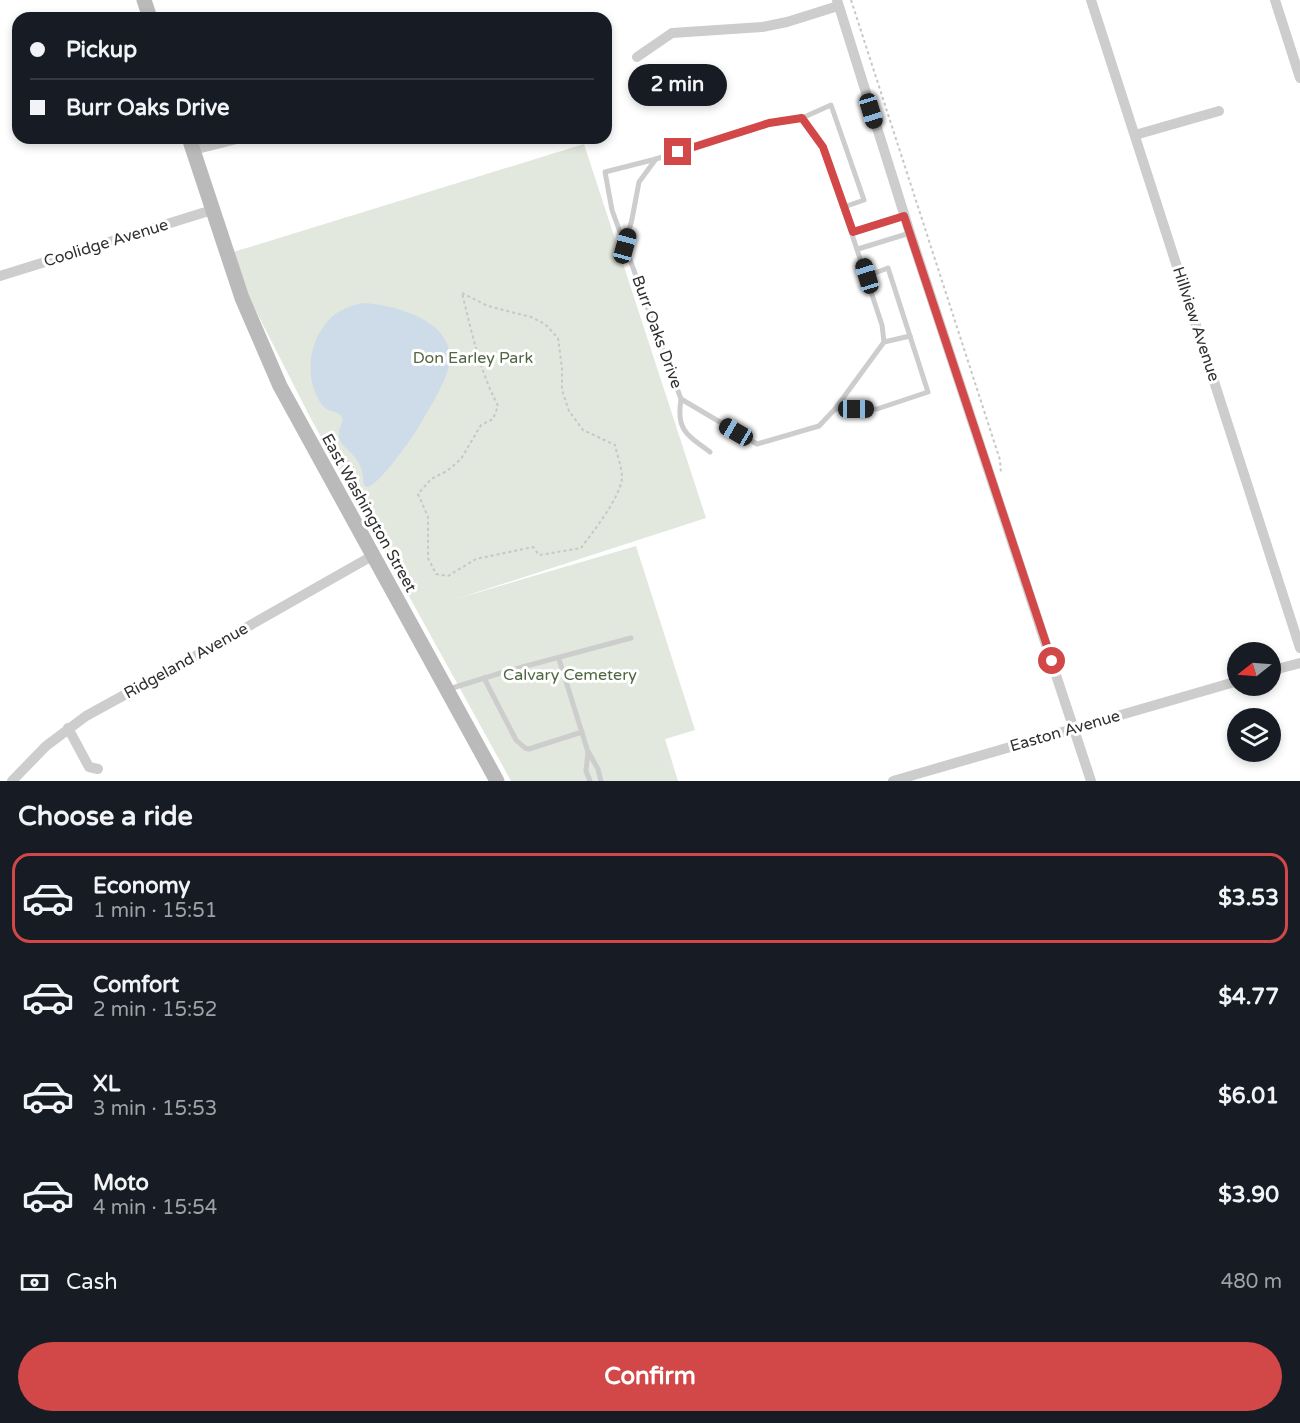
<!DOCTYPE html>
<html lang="en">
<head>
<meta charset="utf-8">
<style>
	body { margin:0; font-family:"Varela Round",sans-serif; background:#242831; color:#f1f3f6; height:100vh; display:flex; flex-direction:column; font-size:22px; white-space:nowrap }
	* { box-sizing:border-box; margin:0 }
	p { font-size:20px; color:#9ea1a6 }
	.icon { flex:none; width:33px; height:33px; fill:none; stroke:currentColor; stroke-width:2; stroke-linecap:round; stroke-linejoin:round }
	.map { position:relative; height:781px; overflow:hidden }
	.details { display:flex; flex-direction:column; background:#171b24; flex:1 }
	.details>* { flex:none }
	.banner { position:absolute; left:12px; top:12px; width:600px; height:132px; border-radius:18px; box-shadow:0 3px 9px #0003; display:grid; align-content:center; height:132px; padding:0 18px; background:#171b24 }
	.needle { width:39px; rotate:253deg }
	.fabs { position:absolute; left:1227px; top:642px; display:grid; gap:12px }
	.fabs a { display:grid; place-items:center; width:54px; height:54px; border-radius:50%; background:#171b24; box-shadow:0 3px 9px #0003; font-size:30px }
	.end { position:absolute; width:27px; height:27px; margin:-14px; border:8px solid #d24747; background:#fff; box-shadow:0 0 0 3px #fff }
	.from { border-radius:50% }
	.bubble { position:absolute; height:42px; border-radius:21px; background:#171b24; box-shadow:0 3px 9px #0003; font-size:20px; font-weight:700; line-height:42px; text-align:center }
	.car { position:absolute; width:18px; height:36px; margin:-18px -9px; border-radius:8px; box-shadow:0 0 4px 2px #0007; background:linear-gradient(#222 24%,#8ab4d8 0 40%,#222 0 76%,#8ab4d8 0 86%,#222 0) }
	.banner b { display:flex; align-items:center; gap:21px; height:57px; font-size:22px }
	.banner b+b { border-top:2px solid #363941 }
	.banner i { width:15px; height:15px; background:#f1f3f6 }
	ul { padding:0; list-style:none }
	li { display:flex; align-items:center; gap:18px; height:90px; margin:0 12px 9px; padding:0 6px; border:3px solid transparent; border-radius:18px }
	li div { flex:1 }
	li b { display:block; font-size:22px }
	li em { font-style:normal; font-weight:700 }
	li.selected { border-color:#d24747 }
	li>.icon { width:54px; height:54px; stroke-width:1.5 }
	h2 { padding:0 18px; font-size:27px; line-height:72px }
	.pay { display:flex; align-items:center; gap:15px; height:66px; padding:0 18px; font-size:22px }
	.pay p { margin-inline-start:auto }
	.primary-button { display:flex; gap:12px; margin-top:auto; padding:12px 18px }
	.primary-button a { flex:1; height:69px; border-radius:36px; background:#d24747; color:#fff; font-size:24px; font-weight:700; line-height:69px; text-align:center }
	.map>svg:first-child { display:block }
</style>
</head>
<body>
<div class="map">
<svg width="1300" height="781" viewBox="0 0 1300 781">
	<rect width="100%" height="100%" fill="#fff"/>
	<polygon fill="#e2e8dd" points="584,144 706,518 459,598 636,546 695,730 665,739 678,781 511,781 310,417 227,254"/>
	<path fill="#cedce9" d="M364 303C394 305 449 319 450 357 450 378 428 410 418 428 409 442 382 481 368 487L364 485C363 479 363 471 360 466 351 445 330 447 343 420 340 409 329 414 322 405 303 378 308 337 334 315 343 308 353 305 364 303Z"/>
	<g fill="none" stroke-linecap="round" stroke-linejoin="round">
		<g stroke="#c7c7c7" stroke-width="2" stroke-dasharray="3 3" stroke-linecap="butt">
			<polyline points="851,0 1000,460 1001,474"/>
			<path d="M462 293 488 306 531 317 545 324 558 338 562 368V390L569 411 583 430 615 445C617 455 622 468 622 478 620 498 593 532 581 548L539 555 533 547 476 559 448 576 436 574 428 558V517L418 494 431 479 447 471 461 459 481 425 493 419 498 406C479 369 472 333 462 293Z"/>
		</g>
		<g stroke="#cdcdcd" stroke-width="5">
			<polygon points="802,118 823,147 882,325 884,342 835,409 819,426 757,444 681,399 625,246 632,219 639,182 656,159 769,123"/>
			<polyline points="802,118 831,105 864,200 844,207"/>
			<polyline points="853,232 904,216"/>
			<polyline points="625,246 612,210 605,172 656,159"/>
			<polyline points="858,249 910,233"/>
			<polyline points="884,342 910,336"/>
			<path d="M681 399C676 430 686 434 710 452"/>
			<polyline points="835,409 877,409 928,392 888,268 867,276"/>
			<polyline points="559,659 588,752 586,771 590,781"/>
			<polyline points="484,678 516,740 525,748 529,749 582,732"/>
			<polyline points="449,689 504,672 631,638"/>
			<polyline points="589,753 598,769 601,781"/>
		</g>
		<g stroke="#cdcdcd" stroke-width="10">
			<polyline points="837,0 910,233 1091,781"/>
			<polyline points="1091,0 1300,648"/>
			<polyline points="1275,0 1300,78"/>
			<polyline points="637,57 672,33 762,27 787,22 838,6"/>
			<polyline points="1135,135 1219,111"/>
			<polyline points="193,150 241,138"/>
			<polyline points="0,276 212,210"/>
			<polyline points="1270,671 1300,663"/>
			<polyline points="68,728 89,767 98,769"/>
			<polyline points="12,781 46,746 86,716 212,647 372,556"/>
			<polyline points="893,781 1238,681"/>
		</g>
		<g stroke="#bababa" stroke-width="15">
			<polyline points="144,0 150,18"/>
			<polyline points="189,138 242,298 280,386 497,781"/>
		</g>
	</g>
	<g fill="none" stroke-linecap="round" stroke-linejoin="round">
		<polyline stroke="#d24747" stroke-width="8" points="678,152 769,123 802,118 823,147 853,232 904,216 1052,661"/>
	</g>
	<g text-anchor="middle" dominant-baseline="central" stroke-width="6" stroke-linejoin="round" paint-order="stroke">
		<g font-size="16" fill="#303030" stroke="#fff">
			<text transform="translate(106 243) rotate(-17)">Coolidge Avenue</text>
			<text transform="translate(1196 324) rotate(72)">Hillview Avenue</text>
			<text transform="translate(657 332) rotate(70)">Burr Oaks Drive</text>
			<text transform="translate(369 513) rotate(61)">East Washington Street</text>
			<text transform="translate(186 661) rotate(-29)">Ridgeland Avenue</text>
			<text transform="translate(1065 731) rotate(-16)">Easton Avenue</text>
		</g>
		<g font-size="16" fill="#506742" stroke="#fff">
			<text x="473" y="358">Don Earley Park</text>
			<text x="570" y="675">Calvary Cemetery</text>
		</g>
	</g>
</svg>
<div class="fabs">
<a><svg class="needle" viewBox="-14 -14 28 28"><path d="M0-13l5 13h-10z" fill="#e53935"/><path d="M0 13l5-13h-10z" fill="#9ea1a6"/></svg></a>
<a><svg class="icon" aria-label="layers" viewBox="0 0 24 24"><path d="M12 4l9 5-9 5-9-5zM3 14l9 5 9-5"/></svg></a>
</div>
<i class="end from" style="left:1052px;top:661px"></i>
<i class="end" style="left:678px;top:152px"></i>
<div class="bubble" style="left:628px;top:64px;width:99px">2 min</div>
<i class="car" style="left:871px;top:111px;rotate:163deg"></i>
<i class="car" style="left:625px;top:246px;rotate:15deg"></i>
<i class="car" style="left:867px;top:276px;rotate:343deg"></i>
<i class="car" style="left:856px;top:409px;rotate:90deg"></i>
<i class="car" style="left:736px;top:432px;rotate:300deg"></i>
<div class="banner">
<b><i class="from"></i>Pickup</b>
<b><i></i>Burr Oaks Drive</b>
</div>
</div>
<section class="details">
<h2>Choose a ride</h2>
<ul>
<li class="selected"><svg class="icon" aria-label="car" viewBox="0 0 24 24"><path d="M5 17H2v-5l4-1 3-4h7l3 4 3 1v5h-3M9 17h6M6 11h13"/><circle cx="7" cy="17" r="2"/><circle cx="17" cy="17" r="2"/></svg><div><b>Economy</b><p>1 min · 15:51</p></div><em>$3.53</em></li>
<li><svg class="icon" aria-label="car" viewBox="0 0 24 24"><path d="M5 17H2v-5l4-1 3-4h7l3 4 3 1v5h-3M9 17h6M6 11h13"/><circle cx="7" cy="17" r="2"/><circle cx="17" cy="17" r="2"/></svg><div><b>Comfort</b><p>2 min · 15:52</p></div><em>$4.77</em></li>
<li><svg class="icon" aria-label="car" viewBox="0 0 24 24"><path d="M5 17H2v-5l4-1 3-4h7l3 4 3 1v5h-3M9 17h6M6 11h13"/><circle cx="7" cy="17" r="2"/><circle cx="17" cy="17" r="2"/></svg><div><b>XL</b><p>3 min · 15:53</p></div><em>$6.01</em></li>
<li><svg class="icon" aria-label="car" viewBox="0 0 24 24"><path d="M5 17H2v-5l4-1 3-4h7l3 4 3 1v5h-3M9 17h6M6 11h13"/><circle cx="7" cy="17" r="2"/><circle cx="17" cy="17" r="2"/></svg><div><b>Moto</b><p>4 min · 15:54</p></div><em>$3.90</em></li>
</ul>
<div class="pay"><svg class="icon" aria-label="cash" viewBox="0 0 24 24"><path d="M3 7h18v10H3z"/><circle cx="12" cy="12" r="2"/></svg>Cash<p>480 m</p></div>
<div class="primary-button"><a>Confirm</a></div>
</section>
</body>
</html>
